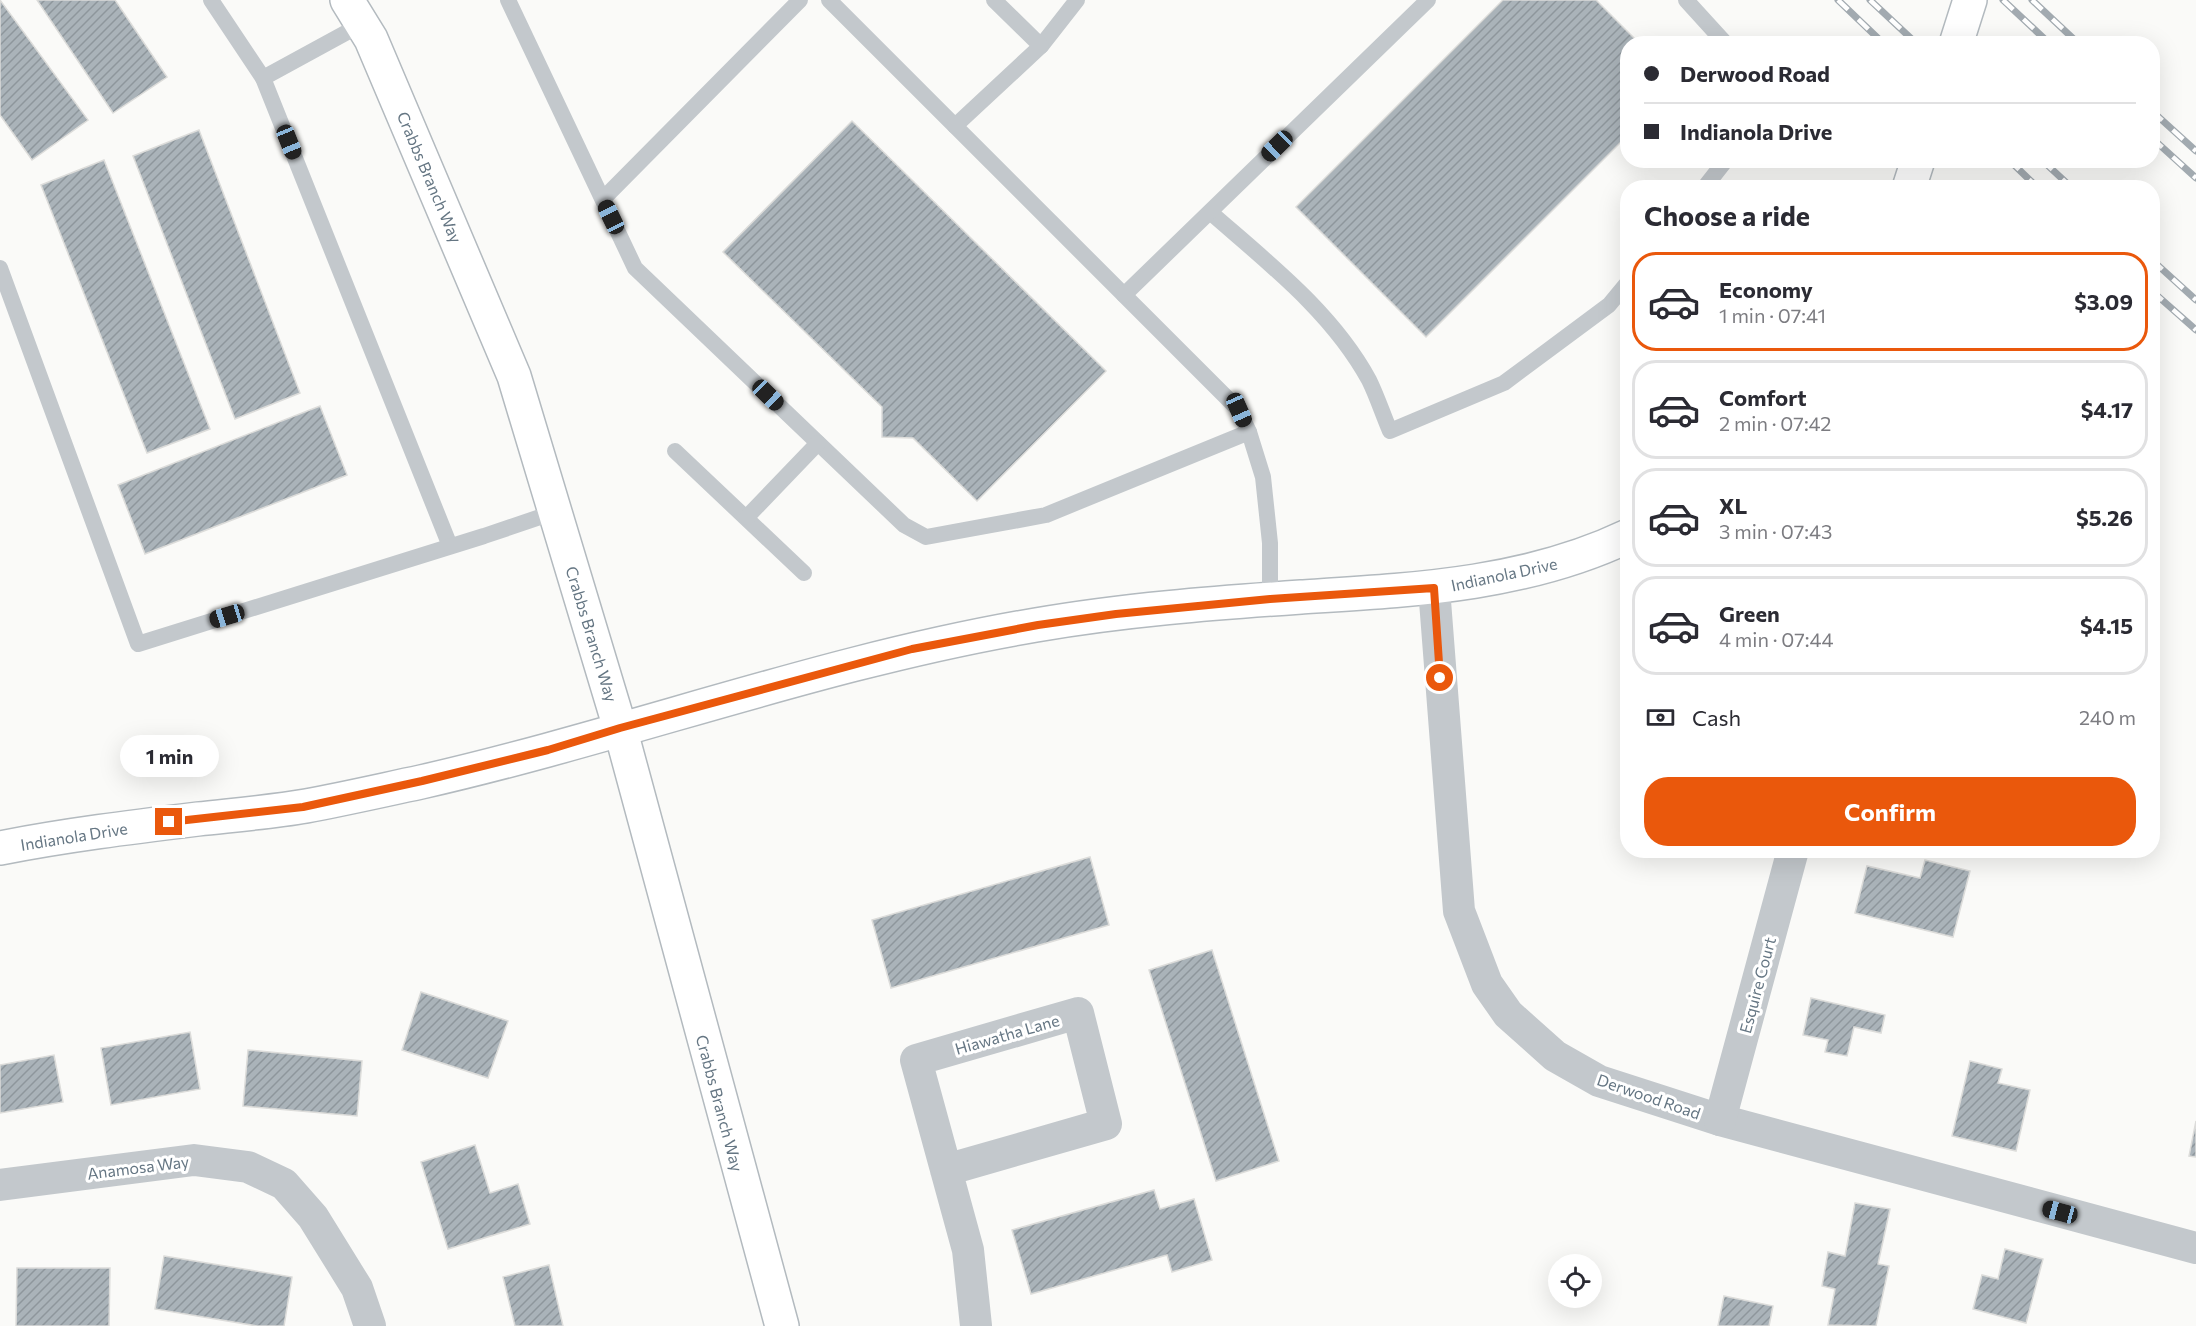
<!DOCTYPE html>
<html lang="en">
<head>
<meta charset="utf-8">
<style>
	body { margin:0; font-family:Commissioner,sans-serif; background:#f7f7f7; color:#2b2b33; height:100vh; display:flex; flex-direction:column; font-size:22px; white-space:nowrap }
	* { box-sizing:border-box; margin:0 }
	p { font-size:20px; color:#7c7c81 }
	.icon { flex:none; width:33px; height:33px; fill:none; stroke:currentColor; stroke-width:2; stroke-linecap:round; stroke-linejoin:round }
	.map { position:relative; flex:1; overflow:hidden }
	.side { position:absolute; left:1620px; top:180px; width:540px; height:678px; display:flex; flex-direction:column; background:#fff; border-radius:24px; box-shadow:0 6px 24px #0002 }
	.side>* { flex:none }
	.guide { position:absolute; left:1620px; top:36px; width:540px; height:132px; border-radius:24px; box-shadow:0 6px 24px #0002; display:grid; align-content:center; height:132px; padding:0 24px; background:#fff }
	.tools { position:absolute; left:1548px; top:1254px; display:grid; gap:12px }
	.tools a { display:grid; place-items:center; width:54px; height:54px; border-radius:50%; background:#fff; box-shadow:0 6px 24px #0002; font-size:30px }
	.end { position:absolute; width:27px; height:27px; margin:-14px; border:8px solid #ea580c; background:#fff; box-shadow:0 0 0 3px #fff }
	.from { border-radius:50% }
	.bubble { position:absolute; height:42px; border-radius:21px; background:#fff; box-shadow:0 6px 24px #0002; font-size:20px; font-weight:700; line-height:42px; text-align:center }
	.car { position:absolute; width:18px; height:36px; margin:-18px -9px; border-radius:8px; box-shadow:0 0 4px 2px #0007; background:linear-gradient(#222 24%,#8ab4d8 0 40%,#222 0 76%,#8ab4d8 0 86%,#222 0) }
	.guide b { display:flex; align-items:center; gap:21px; height:57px; font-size:22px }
	.guide b+b { border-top:2px solid #e1e1e2 }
	.guide i { width:15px; height:15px; background:#2b2b33 }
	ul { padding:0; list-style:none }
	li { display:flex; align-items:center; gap:18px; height:99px; margin:0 12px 9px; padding:0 12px; border:3px solid #e1e1e2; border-radius:24px }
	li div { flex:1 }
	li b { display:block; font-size:22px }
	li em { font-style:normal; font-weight:700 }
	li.current { border-color:#ea580c }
	li>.icon { width:54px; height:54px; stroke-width:1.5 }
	h2 { padding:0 24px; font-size:27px; line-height:72px }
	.pay { display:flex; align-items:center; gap:15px; height:66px; padding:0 24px; font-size:22px }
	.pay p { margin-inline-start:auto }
	.primary-button { display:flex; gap:12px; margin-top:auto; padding:12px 24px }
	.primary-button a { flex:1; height:69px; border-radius:24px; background:#ea580c; color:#fff; font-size:24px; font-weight:700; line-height:69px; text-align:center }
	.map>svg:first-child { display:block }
</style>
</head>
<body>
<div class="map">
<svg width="2196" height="1326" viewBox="0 0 2196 1326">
	<defs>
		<pattern id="building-hatch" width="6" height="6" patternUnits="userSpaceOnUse" patternTransform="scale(1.5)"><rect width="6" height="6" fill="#aab3b9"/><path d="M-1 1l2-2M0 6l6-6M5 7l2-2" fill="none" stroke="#8e969c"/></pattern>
	</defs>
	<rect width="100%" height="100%" fill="#fafaf8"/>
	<g fill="url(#building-hatch)" stroke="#dcdcda" stroke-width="1.5">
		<polygon points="0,0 88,120 32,160 0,115"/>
		<polygon points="37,0 115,0 167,77 113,113"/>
		<polygon points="1503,0 1596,0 1640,44 1628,44 1628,135 1426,337 1296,207"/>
		<polygon points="852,121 1106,371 977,501 913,438 882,437 882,407 723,252"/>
		<polygon points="199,130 300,393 235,419 133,156"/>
		<polygon points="104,160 210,429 147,453 41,185"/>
		<polygon points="320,406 347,475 145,554 118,485"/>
		<polygon points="1090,857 1109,925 891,988 872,920"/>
		<polygon points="1925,860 1970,871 1953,937 1855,913 1867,866 1920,878"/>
		<polygon points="1212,950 1279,1161 1216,1181 1149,970"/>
		<polygon points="421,992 508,1021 488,1078 402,1050"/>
		<polygon points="1811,998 1885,1015 1881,1033 1854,1027 1847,1056 1825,1052 1828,1040 1803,1035"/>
		<polygon points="190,1032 200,1089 111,1105 101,1048"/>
		<polygon points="248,1050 362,1061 357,1116 243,1106"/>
		<polygon points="54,1055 63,1102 0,1113 0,1065"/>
		<polygon points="1970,1061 2002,1069 1998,1083 2030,1090 2016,1151 1952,1136"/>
		<polygon points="2196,1121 2196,1157 2189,1156"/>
		<polygon points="475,1145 490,1193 518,1184 530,1224 448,1249 421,1162"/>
		<polygon points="1154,1190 1160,1209 1194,1199 1212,1260 1172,1272 1167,1255 1031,1294 1012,1230"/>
		<polygon points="1855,1203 1890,1209 1878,1264 1889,1266 1876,1326 1828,1325 1835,1289 1822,1286 1828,1252 1845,1256"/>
		<polygon points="2005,1249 2043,1259 2026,1323 1973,1309 1982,1275 1998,1279"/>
		<polygon points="164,1256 292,1277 284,1326 257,1326 155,1309"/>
		<polygon points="549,1265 563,1326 515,1326 503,1277"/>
		<polygon points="17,1268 110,1268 109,1326 16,1326"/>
		<polygon points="1724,1296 1773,1306 1769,1326 1718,1326"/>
	</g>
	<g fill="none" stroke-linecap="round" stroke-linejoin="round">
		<g stroke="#b3babf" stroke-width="36">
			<g id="secondary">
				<polyline points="347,0 371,39 514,376 620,728 782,1326"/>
				<polyline points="1956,44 1970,0"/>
				<polyline points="1909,188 1918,160"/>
				<path d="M0 848C66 835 132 827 198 819 234 815 271 812 306 806 344 799 383 790 421 782 627 735 827 660 1036 625 1123 610 1213 603 1301 597 1413 590 1525 585 1628 536"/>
			</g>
		</g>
		<g stroke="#c3c8cc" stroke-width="16">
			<polyline points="211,0 263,78"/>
			<polyline points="508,0 635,268 904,525 926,537 1046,515 1249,432"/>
			<polyline points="829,0 1238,409 1249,432 1263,477 1270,543 1270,599"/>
			<polyline points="1686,0 1726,44"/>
			<polyline points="362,24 263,78 450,546"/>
			<polyline points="1041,46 1077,0"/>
			<polyline points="955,126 1041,46 994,0"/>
			<polyline points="1704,188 1726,160"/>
			<polyline points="603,199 800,0"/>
			<path d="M1210 212C1267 262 1332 312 1369 380 1377 396 1383 415 1390 431L1504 383 1609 305 1628 282"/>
			<polyline points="0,268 138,644 484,536 555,512"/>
			<polyline points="1124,295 1428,0"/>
			<polyline points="675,451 804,573"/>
			<polyline points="747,517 818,443"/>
		</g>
		<g stroke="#c3c8cc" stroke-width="32">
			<polyline points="1434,588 1459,911 1487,984 1508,1014 1555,1056 1599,1081 1720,1120 2196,1248"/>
			<polyline points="1720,1120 1793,850"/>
			<polyline points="946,1170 1106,1124 1078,1013 916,1060 968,1250 976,1326"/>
			<polyline points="0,1185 194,1160 248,1167 284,1184 313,1217 357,1288 370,1326"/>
		</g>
		<use href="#secondary" stroke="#fff" stroke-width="33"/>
		<g stroke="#a2aab0" stroke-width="7">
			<g id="rail">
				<polyline points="1838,0 1884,44"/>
				<polyline points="1870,0 1917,44"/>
				<polyline points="2003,0 2050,44"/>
				<polyline points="2032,0 2079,44"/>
				<polyline points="2152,111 2196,151"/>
				<polyline points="2152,138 2196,178"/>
				<polyline points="2009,160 2038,188"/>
				<polyline points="2042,160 2072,188"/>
				<polyline points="2152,260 2196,300"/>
				<polyline points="2152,291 2196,330"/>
			</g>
		</g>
		<use href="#rail" stroke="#fff" stroke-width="4.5" stroke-dasharray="14" stroke-linecap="butt"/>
	</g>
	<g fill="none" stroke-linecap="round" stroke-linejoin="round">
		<polyline stroke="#ea580c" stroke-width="8" points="169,822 303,807 422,781 548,750 620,728 912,649 1038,625 1116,614 1270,599 1434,588 1440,678"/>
	</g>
	<g text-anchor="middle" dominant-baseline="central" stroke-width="6" stroke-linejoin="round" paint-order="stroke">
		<g font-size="16" fill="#657683" stroke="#fff">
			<text transform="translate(430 177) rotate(67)">Crabbs Branch Way</text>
			<text transform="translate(1504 574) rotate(-12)">Indianola Drive</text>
			<text transform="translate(592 634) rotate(73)">Crabbs Branch Way</text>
			<text transform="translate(74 836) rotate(-9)">Indianola Drive</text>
			<text transform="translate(1757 985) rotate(-75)">Esquire Court</text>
			<text transform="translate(1007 1034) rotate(-16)">Hiawatha Lane</text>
			<text transform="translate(1649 1096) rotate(19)">Derwood Road</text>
			<text transform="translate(720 1103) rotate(75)">Crabbs Branch Way</text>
			<text transform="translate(138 1167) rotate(-7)">Anamosa Way</text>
		</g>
	</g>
</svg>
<div class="tools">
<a><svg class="icon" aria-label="locate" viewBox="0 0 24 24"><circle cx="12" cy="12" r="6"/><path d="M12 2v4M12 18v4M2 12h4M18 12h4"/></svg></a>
</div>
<i class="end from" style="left:1440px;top:678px"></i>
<i class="end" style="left:169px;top:822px"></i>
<div class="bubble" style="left:120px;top:735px;width:99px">1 min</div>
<i class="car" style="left:289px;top:142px;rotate:158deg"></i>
<i class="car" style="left:1277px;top:146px;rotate:226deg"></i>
<i class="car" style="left:611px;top:217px;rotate:334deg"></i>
<i class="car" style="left:768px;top:395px;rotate:134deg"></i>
<i class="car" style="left:1239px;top:410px;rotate:156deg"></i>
<i class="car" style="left:227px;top:616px;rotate:253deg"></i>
<i class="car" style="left:2060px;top:1212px;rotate:285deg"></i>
<div class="guide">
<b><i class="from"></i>Derwood Road</b>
<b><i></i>Indianola Drive</b>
</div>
<section class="side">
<h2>Choose a ride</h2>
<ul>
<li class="current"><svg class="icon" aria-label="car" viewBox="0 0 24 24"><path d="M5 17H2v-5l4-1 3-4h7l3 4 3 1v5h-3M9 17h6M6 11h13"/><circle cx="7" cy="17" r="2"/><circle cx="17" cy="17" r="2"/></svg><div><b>Economy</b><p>1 min · 07:41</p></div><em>$3.09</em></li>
<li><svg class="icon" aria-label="car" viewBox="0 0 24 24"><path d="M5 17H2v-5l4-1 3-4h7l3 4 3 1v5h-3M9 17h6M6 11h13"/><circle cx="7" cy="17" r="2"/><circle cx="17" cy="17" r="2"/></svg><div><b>Comfort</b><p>2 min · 07:42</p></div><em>$4.17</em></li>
<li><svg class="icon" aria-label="car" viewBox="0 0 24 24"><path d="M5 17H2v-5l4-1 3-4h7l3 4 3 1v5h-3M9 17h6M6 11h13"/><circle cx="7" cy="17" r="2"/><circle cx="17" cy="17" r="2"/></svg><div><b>XL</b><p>3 min · 07:43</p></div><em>$5.26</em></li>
<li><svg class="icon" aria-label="car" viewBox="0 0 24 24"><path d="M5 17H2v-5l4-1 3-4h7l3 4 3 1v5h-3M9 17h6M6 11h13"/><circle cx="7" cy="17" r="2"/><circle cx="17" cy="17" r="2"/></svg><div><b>Green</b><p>4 min · 07:44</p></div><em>$4.15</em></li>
</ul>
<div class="pay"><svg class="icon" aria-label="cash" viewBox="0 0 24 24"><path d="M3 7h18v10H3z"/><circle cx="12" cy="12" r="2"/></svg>Cash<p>240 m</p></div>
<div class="primary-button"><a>Confirm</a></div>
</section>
</div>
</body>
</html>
